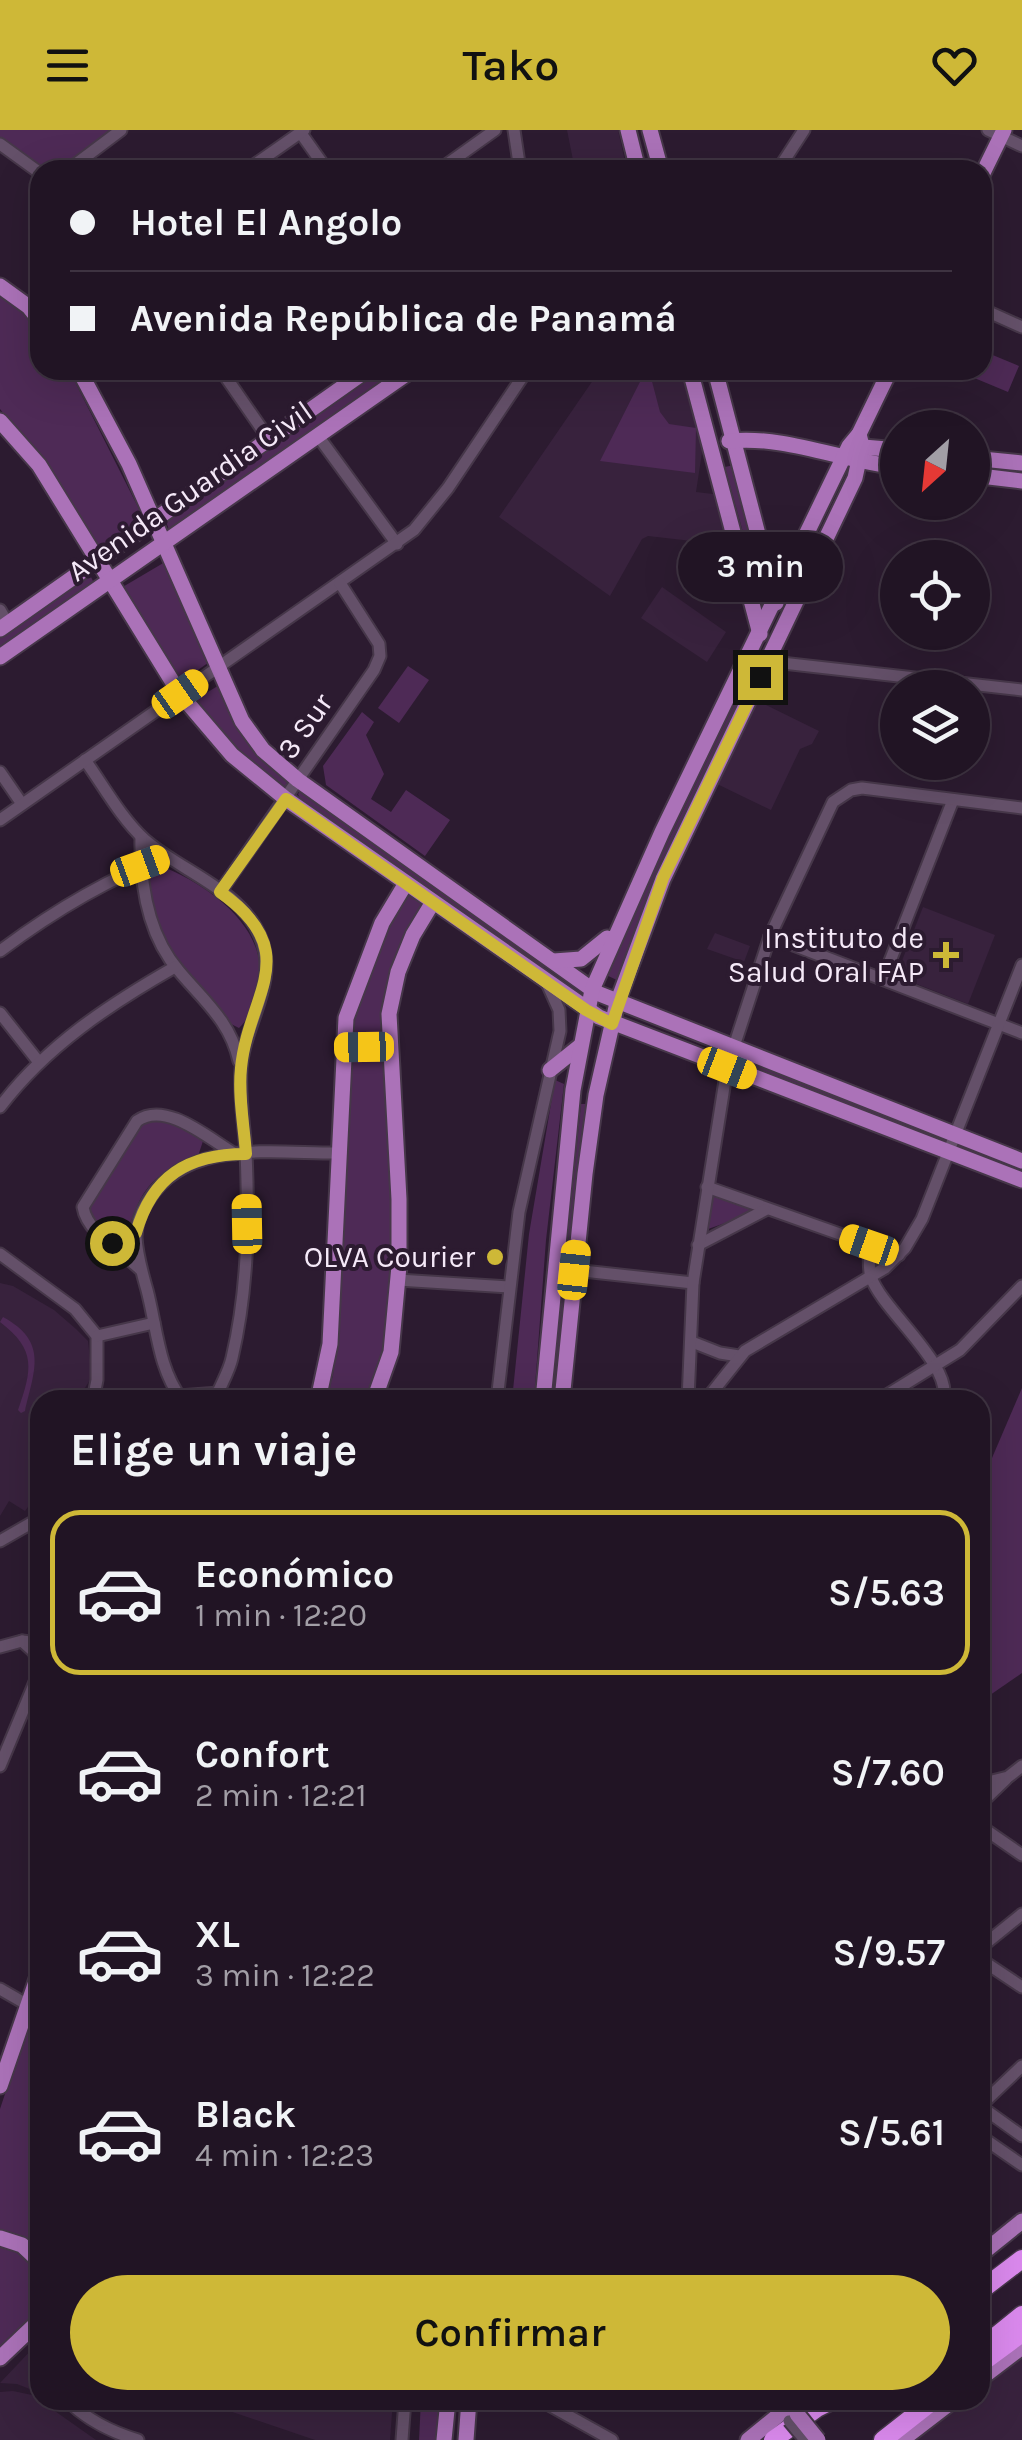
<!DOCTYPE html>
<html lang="es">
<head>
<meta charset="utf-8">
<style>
	body { margin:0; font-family:Karla,sans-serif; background:#291d2c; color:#f1f3f6; height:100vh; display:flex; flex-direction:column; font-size:38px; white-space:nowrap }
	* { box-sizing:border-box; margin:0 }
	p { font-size:32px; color:#a29ea6 }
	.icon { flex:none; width:55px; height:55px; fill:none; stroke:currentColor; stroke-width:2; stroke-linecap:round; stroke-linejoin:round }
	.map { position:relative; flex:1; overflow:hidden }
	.details { position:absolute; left:30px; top:1260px; width:960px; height:1020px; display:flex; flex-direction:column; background:#211424; border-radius:30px; box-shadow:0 10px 40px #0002,0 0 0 2px #3e3341 }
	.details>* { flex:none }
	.guide { position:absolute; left:30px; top:30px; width:962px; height:220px; border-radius:30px; box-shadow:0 10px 40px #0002,0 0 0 2px #3e3341; display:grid; align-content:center; height:220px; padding:0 40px; background:#211424 }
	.needle { width:65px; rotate:207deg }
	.fabs { position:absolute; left:880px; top:280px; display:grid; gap:20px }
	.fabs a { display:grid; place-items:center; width:110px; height:110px; border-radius:50%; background:#211424; box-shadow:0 10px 40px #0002,0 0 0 2px #3e3341; font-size:50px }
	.end { position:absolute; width:45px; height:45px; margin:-22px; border:12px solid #ceb837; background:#111; box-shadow:0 0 0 5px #111 }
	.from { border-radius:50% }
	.bubble { position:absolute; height:70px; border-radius:35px; background:#211424; box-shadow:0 10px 40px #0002,0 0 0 2px #3e3341; font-size:32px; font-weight:600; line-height:70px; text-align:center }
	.car { position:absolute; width:30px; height:60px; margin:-30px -15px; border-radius:12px; box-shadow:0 0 8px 2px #0007; background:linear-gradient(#f5c518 24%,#345 0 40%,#f5c518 0 76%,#345 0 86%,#f5c518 0) }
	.guide b { display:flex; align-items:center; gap:35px; height:95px; font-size:38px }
	.guide b+b { border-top:2px solid #3e3341 }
	.guide i { width:25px; height:25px; background:#f1f3f6 }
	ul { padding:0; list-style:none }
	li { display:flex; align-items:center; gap:30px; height:165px; margin:0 20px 15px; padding:0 20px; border:5px solid transparent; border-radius:30px }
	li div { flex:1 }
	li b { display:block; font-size:38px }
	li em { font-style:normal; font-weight:600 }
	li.selected { border-color:#ceb837 }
	li>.icon { width:90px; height:90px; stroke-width:1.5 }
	h2 { padding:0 40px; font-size:45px; line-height:120px }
	.cta { display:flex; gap:20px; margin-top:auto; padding:20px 40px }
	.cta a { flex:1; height:115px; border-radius:60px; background:#ceb837; color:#111; font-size:40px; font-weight:600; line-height:115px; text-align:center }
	header { display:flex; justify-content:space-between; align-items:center; height:130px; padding:0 40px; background:#ceb837; color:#111; font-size:45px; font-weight:600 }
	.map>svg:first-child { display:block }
</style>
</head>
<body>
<header><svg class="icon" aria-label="menu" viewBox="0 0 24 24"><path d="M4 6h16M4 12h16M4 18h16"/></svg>Tako<svg class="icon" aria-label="heart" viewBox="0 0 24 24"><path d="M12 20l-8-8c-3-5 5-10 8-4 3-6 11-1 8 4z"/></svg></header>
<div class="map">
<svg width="1022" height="2310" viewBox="0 0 1022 2310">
	<rect width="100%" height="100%" fill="#2c1b30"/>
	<g fill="#38223d">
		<polygon points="567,0 618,0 627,40 575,40"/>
		<polygon points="600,240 681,240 703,316 696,362 713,364 727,415 648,406 642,409 610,466 499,387"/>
		<polygon points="662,457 726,502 707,532 641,488"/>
		<polygon points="756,570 819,601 812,614 800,619 771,680 715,653"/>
		<polygon points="923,777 995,805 968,874 896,846"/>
		<polygon points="715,803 750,816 744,832 707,819"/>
		<polygon points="0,1153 13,1156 54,1180 76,1199 88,1211 92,1247 77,1270 40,1270 40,1360 25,1381 9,1371 0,1386"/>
		<polygon points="36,2215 40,2233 40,2263 17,2254 0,2253"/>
		<polygon points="1022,2217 1022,2310 906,2310 955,2270 980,2270 980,2250"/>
		<polygon points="13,2261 32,2265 96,2310 0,2310 0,2262"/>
		<polygon points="197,2270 393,2270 390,2310 315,2310"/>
	</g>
	<g fill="#4e2a56">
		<polygon points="0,0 116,0 64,40 41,40 0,10"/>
		<path d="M0 165C37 192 40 195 40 240H69L143 387 97 419 38 326 0 279Z"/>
		<polygon points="983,221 1019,236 1008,262 972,247 975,240 982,240"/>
		<polygon points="382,240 404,240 170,403 166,391"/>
		<polygon points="646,240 649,240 660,282 669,294 696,298 695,343 600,331"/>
		<polygon points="734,335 765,448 756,450 725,337"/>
		<polygon points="165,432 209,532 179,554 121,458"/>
		<polygon points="90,445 94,453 0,521 0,504"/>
		<polygon points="754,533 759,536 619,851 604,844"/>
		<polygon points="408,536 429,550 399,593 378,578"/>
		<polygon points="221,554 292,651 286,661 249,635 193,571"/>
		<polygon points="362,582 374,592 366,605 384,644 371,669 391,682 406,660 450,690 425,726 326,655 323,636"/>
		<polygon points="301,661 546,835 544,838 536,840 301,670 298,664"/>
		<path d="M161 736C210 755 277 803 256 864 252 877 249 889 239 898L229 893C180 838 159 820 147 744Z"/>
		<path d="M407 763 423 774 384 911 355 910 351 906C360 851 379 811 407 763Z"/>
		<polygon points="380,920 385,924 393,1061 393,1138 385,1219 368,1270 324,1270 333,1246 349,941 352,925"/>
		<polygon points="741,927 944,1005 940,1015 735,938"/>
		<polygon points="555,950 564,954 546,1110 534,1270 512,1270 529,1104"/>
		<polygon points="581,974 588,974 557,1270 551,1270"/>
		<path d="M162 987 203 1011 198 1026C154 1045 144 1053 128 1100L106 1106 89 1086C93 1056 125 1009 148 988Z"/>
		<polygon points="713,1063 755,1078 751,1084 708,1099"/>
		<path d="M3 1187C49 1212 34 1241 25 1281L21 1283 18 1280C32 1240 37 1220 0 1192Z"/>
		<polygon points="1022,1258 1022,1543 980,1572 980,1356"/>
		<polygon points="29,1892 40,1895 40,2114 0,2099 0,1979"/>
		<path d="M0 2116C33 2124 56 2160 31 2190 23 2200 10 2208 0 2217Z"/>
		<polygon points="421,2270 443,2270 440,2310 419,2310"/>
	</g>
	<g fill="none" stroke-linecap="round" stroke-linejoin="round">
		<g stroke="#463749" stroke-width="15">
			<g id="minor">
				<polyline points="514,0 520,40"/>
				<polyline points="988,0 1022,16"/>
				<polyline points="300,2 327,40"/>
				<polyline points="0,14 40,43"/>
				<polyline points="68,40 121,0"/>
				<polyline points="247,40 304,0"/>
				<polyline points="439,40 495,0"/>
				<polyline points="778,40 804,0"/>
				<polyline points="29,177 40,166"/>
				<polyline points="982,179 1022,197"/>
				<polyline points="221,240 268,308"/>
				<polyline points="318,306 397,414"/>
				<polyline points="0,480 8,494"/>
				<polyline points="747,529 1022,560"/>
				<path d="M85 630C103 655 121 688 144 709 180 741 240 759 260 806 280 852 244 893 241 939 239 966 244 995 246 1022 249 1091 248 1160 232 1228 229 1242 220 1256 215 1270"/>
				<polyline points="0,642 22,674"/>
				<polyline points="0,690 414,400 448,358 527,240"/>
				<path d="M141 707C140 753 147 804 179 841 204 871 230 891 239 931"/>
				<polyline points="220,762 374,540 380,526 379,514 340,453"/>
				<polyline points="770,806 1022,903"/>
				<path d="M0 821C51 783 107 749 166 727"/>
				<polyline points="883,849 953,670"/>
				<polyline points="0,883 38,931"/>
				<path d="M0 977C46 916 110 874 175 837"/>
				<polyline points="707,1057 899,1125"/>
				<polyline points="698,1115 765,1080"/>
				<path d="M869 1115C870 1125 868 1138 871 1147 882 1180 954 1236 943 1270"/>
				<polyline points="0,1124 75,1179 97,1206 97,1250 93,1270"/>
				<path d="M140 1139C121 1121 87 1103 83 1077L137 991C166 970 209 1009 235 1024"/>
				<polyline points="574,1140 693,1153"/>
				<polyline points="398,1150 509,1157"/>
				<polyline points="97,1206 154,1193"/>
				<polyline points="692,1212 720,1223 739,1226"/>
				<polyline points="179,1266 218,1263"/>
				<path d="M182 1270C158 1238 157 1198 147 1160 142 1142 137 1126 136 1107 136 1095 141 1082 148 1071 187 1007 277 1024 341 1023"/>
				<polyline points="497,1270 519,1082 560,901 559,880 547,853"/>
				<polyline points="688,1270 693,1153 727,938 770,806 833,672 851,660 862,658 1022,678"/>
				<polyline points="706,1270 745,1221 885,1138 905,1118 922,1089 1022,835"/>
				<polyline points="879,1270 960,1220 1022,1156"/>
				<polyline points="0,1411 40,1388"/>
				<polyline points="22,1511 34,1522 40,1541"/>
				<polyline points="0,1517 22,1511 40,1513"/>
				<polyline points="0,1636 40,1540"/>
				<polyline points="980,1654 1008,1647 1022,1636"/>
				<polyline points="980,1674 1006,1649"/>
				<polyline points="980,1696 1022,1725"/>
				<polyline points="980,1818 1022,1784"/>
				<polyline points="980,1829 1022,1857"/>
				<polyline points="0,1859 40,1882"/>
				<polyline points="980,1976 1022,1936"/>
				<polyline points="980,1976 1022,2006"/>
				<polyline points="980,2006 1022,2035"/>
				<path d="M67 2270C87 2290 111 2302 138 2310"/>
				<polyline points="540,2270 612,2310"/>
				<polyline points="402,2310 405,2270"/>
			</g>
		</g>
		<g stroke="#463749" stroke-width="19">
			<g id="major">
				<polyline points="628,0 638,40"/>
				<polyline points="650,0 661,40"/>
				<polyline points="982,45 1004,0"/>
				<polyline points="0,156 29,177 40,191"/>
				<polyline points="79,240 129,334 242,591 263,620 298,650 597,863 1022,1031"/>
				<polyline points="690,240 760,504"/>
				<polyline points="715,240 776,473"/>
				<polyline points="0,291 39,335 180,564 232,625 286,669 599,887 1022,1050"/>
				<path d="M729 311C785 305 842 331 898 337"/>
				<polyline points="852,316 898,320"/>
				<polyline points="972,328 1022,333"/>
				<polyline points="972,345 1022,351"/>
				<polyline points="0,499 367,240"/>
				<polyline points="0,527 412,240"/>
				<polyline points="554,831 581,829 607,808"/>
				<polyline points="344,917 390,916"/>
				<polyline points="550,940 580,916"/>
				<polyline points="318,1270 330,1214 346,888 382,793 406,753"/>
				<polyline points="374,1270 391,1222 399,1136 399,1069 389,884 398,842 413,805 433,772"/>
				<polyline points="543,1270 573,960 592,860 662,702 849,316 859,304 890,240"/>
				<polyline points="562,1270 585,1044 596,965 617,873 663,749 855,348 862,316 859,304"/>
				<polyline points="0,1956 40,1840"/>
				<polyline points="0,2108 22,2115 40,2132"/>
				<polyline points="980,2125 1022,2091"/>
				<polyline points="0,2228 40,2190"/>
				<polyline points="980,2249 1022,2217"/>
				<polyline points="444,2310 448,2270"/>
				<polyline points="466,2310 469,2270"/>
				<polyline points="748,2310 797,2270"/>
				<polyline points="902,2310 954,2270"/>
			</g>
		</g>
		<g stroke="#463749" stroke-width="21">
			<g id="highway">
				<polyline points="980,2161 1022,2129"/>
				<polyline points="980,2219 1022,2185"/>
				<polyline points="980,2234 1022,2203"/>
				<polyline points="773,2310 817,2278 833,2270"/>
				<polyline points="883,2310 934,2270"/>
			</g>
		</g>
		<use href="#minor" stroke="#645069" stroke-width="11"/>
		<use href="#major" stroke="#ab72b8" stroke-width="15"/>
		<use href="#highway" stroke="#da89ed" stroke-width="18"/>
		<g stroke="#463749" stroke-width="15" stroke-linecap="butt">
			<polyline id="minor-bridge" points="789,2291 805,2310"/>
		</g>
		<g stroke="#463749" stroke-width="19" stroke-linecap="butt">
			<polyline id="major-bridge" points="797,2284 818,2310"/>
		</g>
		<use href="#minor-bridge" stroke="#645069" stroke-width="11"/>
		<use href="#major-bridge" stroke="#ab72b8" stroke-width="15"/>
	</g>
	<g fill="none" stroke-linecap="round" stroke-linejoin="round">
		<path stroke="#ceb837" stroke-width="12" d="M112 1113 136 1103C152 1046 188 1024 246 1024 244 996 238 966 241 938 248 864 306 823 220 762L286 669 586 880 612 894 663 748 760 547"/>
	</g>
	<g fill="#ceb837" stroke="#2c1b30" stroke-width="4">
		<path d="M941 810h10v10h10v10h-10v10h-10v-10h-10v-10h10z"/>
		<circle cx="495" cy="1127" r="10"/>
	</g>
	<g text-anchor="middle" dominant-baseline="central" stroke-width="8" stroke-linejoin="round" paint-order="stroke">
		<g font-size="30" fill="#f5e9f8" stroke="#2c1b30">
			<text transform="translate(190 361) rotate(-35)">Avenida Guardia Civil</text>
			<text transform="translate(305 596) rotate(-55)">3 Sur</text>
		</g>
		<g font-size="30" fill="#f5e9f8" stroke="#2c1b30" text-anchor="end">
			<text x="924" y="808">Instituto de<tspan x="924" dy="34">Salud Oral FAP</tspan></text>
			<text x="475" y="1127">OLVA Courier</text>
		</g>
	</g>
</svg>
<div class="fabs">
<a><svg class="needle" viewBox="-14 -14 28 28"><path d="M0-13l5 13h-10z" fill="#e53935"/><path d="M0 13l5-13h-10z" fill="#a29ea6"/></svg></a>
<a><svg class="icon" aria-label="locate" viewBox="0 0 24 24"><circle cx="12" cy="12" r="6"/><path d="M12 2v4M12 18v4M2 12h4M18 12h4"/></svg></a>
<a><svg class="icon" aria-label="layers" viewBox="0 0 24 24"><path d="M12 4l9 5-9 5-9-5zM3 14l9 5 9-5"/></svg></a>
</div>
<i class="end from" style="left:112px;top:1113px"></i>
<i class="end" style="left:760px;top:547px"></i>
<div class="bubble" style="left:678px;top:402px;width:165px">3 min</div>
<i class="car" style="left:180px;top:564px;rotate:55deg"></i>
<i class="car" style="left:140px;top:736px;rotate:70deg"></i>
<i class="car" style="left:364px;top:917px;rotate:269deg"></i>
<i class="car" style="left:727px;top:938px;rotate:111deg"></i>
<i class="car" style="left:247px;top:1094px;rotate:359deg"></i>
<i class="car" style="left:869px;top:1115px;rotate:289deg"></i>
<i class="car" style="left:574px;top:1140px;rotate:6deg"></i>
<div class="guide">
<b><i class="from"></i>Hotel El Angolo</b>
<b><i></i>Avenida República de Panamá</b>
</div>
<section class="details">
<h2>Elige un viaje</h2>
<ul>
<li class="selected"><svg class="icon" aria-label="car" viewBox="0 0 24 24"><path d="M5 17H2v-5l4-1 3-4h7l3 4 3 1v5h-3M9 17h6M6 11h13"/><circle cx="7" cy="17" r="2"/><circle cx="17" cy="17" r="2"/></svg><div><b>Económico</b><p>1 min · 12:20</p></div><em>S/5.63</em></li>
<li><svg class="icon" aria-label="car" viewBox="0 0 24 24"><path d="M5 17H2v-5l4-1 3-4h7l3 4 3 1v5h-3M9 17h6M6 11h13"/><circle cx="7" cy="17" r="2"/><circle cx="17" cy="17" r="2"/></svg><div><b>Confort</b><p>2 min · 12:21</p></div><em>S/7.60</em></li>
<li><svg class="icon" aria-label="car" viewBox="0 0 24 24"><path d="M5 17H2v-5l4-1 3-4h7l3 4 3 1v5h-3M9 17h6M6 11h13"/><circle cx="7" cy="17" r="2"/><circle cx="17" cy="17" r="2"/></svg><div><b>XL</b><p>3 min · 12:22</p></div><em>S/9.57</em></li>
<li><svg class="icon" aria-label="car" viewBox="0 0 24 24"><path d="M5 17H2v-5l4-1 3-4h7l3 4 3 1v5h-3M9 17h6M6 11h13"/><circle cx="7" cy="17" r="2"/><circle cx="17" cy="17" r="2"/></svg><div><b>Black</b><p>4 min · 12:23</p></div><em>S/5.61</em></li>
</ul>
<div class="cta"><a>Confirmar</a></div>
</section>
</div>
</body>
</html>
